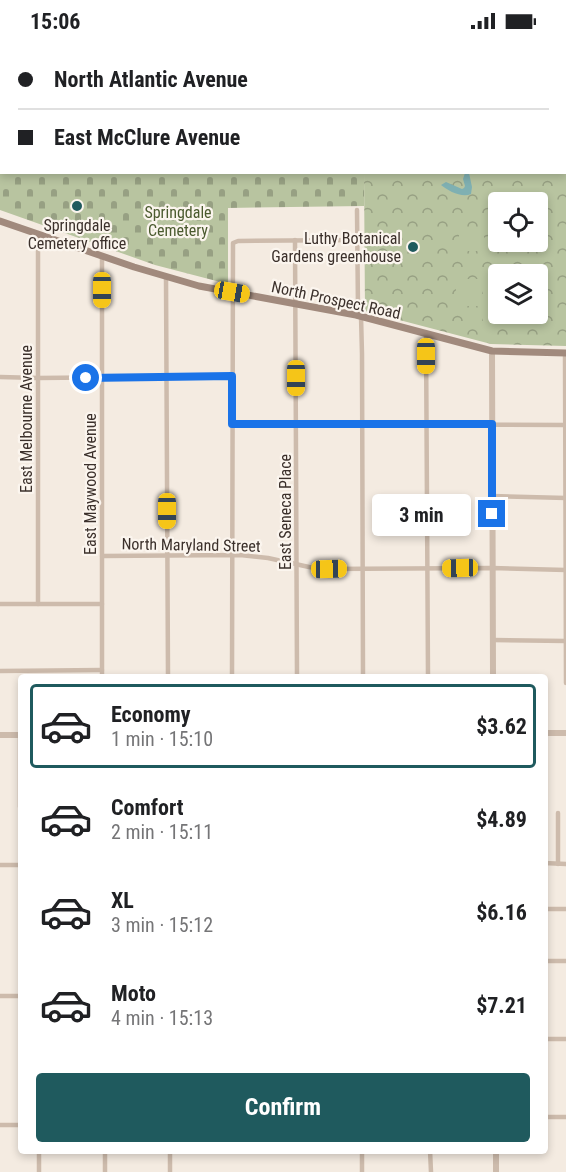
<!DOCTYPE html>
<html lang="en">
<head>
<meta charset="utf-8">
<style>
	body { margin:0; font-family:"Roboto Condensed",sans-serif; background:#f6f6f6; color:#202124; height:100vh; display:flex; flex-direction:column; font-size:22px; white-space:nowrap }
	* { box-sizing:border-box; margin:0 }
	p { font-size:20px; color:#757577 }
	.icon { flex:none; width:33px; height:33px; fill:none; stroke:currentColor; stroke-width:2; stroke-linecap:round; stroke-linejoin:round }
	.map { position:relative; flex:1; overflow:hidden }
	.sheet { position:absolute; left:18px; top:632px; width:530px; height:480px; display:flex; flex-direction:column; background:#fff; border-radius:6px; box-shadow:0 3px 9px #0003 }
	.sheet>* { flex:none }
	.hud { position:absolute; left:0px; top:0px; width:567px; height:132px; box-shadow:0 3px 9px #0003; display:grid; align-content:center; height:132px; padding:0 18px; background:#fff }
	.controls { position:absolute; left:488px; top:150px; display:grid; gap:12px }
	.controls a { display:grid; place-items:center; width:60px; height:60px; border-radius:6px; background:#fff; box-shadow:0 3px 9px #0003; font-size:30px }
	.end { position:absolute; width:27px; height:27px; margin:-14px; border:8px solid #1a73e8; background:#fff; box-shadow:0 0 0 3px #fff }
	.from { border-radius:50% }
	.bubble { position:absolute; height:42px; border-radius:6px; background:#fff; box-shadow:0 3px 9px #0003; font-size:20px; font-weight:700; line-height:42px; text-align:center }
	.car { position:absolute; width:18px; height:36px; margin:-18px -9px; border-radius:8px; box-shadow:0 0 4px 2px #0007; background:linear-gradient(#f5c518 24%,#345 0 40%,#f5c518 0 76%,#345 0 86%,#f5c518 0) }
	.hud b { display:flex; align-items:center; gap:21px; height:57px; font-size:22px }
	.hud b+b { border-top:2px solid #e0e0e0 }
	.hud i { width:15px; height:15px; background:#202124 }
	ul { padding:10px 0 0; list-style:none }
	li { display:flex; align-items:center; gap:18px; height:84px; margin:0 12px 9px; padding:0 6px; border:3px solid transparent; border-radius:6px }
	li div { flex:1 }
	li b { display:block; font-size:22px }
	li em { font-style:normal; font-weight:700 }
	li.on { border-color:#1f5a5e }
	li>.icon { width:54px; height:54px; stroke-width:1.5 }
	.button { display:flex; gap:12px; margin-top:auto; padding:12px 18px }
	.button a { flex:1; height:69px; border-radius:6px; background:#1f5a5e; color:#fff; font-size:24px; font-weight:700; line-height:69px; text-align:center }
	.status { display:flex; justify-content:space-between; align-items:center; height:42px; padding:0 30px; background:#fff; direction:ltr }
	.status svg { height:16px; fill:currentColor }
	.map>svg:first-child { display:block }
</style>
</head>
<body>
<div class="status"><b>15:06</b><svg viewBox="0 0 49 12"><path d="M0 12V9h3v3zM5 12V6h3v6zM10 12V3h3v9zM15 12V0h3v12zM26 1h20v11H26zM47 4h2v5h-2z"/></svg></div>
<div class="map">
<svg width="566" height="1130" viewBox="0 0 566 1130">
	<defs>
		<pattern id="cemetery-stones" width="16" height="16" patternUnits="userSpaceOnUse" patternTransform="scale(1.5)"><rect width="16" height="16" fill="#b8c4a0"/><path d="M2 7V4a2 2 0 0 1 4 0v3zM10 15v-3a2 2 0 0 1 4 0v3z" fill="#97a083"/></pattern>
		<pattern id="park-crowns" width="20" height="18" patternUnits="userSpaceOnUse" patternTransform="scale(1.5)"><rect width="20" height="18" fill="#b8c4a0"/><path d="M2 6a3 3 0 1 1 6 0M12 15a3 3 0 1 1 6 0" fill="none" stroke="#97a083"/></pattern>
		<pattern id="water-ripples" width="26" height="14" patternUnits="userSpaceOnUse" patternTransform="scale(1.5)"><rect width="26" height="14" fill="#7fb0b2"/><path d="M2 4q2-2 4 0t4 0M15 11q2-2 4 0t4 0" fill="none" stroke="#699091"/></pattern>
	</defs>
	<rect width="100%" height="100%" fill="#f4ebe1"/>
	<polygon fill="url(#cemetery-stones)" points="0,0 432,0 430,2 2,2 2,130 364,131 364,164 228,166 228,242 155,223 0,168"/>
	<path fill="url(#park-crowns)" fill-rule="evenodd" d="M432 0H566V304L491 302 365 269 364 131 566 130V2L430 1ZM498 160H537V200H498ZM498 232H537V272H498Z"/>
	<g fill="#b8c4a0">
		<rect x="459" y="187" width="25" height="22"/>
		<rect x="456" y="237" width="25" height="27"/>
		<polygon points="483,239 498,239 498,272 506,272 506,279 483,279"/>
	</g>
	<path fill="url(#water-ripples)" d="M465 131H469L472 145 471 152C462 156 448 149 441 143L446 140 462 147 464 146 465 144 463 137Z"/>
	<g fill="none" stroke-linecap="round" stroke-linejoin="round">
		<g stroke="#7fb0b2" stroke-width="1.5">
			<polyline points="549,2 550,0"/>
			<polyline points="566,43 566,44"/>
		</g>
		<g stroke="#cdbbac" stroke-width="4.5">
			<polyline points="357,168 358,267 361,274 362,312 363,634"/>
			<polyline points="295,198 297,634"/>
			<polyline points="166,236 168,634"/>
			<polyline points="426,292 428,634"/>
			<polyline points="565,311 566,641"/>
			<polyline points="0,335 38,336 232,334"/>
			<polyline points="232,382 566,383"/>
			<polyline points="492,454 566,456"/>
			<polyline points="102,514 240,513 268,516 309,525 323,527 492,526 566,528"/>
			<polyline points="0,562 102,562"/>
			<polyline points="38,562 38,191"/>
			<polyline points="493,598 566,599"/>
			<polyline points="0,629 102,628"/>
			<polyline points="102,634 102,214"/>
			<polyline points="232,634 233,201 238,199 357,198"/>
			<polyline points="20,693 20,765"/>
			<polyline points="558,771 558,822"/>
			<polyline points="544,821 566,822"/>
			<polyline points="0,823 21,823"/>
			<polyline points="544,867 566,867"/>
			<polyline points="544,919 566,919"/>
			<polyline points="0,954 21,954"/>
			<polyline points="544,997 566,997"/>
			<polyline points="544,1075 566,1075"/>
			<polyline points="0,1083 21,1083"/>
			<polyline points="39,1108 39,1130"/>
			<polyline points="170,1108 170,1130"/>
			<polyline points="362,1108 362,1130"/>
			<polyline points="430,1108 431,1130"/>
			<polyline points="105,1130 105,1108"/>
		</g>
		<g stroke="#cdbbac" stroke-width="6">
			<polyline points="492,309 493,634"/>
			<polyline points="544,691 566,691"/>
			<polyline points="0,693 21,693"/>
			<polyline points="496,1108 496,1130"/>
		</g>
		<polyline stroke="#a18a7d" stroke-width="7" points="0,179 134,225 199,244 356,273 492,309 566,311"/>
	</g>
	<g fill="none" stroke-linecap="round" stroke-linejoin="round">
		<polyline stroke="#1a73e8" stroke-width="8" points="86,336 232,334 232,382 492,382 492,472"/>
	</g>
	<g fill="#1f5a5e" stroke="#fbf5ee" stroke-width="2">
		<circle cx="77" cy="164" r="6"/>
		<circle cx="413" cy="205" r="6"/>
	</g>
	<g text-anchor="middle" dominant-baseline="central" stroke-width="4.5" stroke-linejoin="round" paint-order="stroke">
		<g font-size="16" fill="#4a5a2e" stroke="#fbf5ee">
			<text x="178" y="170">Springdale<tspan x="178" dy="18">Cemetery</tspan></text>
		</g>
		<g font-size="16" fill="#3b302b" stroke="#fbf5ee">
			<text x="77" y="183">Springdale<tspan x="77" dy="18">Cemetery office</tspan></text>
			<text x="401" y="196" text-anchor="end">Luthy Botanical<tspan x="401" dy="18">Gardens greenhouse</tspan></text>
		</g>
		<g font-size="16" fill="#3b302b" stroke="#fbf5ee">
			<text transform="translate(336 258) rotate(12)">North Prospect Road</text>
			<text transform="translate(26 377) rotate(-90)">East Melbourne Avenue</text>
			<text transform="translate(90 442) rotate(-90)">East Maywood Avenue</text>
			<text transform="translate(285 470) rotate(-90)">East Seneca Place</text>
			<text transform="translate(191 503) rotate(1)">North Maryland Street</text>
		</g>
	</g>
</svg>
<div class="controls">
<a><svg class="icon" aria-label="locate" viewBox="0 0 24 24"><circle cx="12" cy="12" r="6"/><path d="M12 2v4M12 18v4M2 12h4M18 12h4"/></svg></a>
<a><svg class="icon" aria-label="layers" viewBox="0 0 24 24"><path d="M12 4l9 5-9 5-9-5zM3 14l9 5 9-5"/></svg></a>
</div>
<i class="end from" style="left:86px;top:336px"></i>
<i class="end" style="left:492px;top:472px"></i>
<div class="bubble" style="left:372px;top:452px;width:99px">3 min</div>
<i class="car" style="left:102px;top:248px;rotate:180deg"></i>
<i class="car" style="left:232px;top:250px;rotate:100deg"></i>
<i class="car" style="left:426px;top:314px;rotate:180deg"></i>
<i class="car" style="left:296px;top:336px;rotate:180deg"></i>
<i class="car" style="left:167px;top:469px;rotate:180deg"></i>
<i class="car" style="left:460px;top:526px;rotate:269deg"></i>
<i class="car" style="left:329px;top:527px;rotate:89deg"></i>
<div class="hud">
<b><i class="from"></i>North Atlantic Avenue</b>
<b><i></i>East McClure Avenue</b>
</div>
<section class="sheet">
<ul>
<li class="on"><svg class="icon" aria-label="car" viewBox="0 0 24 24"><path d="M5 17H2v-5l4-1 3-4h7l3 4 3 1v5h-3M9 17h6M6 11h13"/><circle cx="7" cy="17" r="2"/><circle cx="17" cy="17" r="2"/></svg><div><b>Economy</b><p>1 min · 15:10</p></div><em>$3.62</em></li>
<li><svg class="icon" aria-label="car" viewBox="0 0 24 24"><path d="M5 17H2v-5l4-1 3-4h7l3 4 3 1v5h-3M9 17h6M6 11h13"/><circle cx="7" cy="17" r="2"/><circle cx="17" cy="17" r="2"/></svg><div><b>Comfort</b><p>2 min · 15:11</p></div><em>$4.89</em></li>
<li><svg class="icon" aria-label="car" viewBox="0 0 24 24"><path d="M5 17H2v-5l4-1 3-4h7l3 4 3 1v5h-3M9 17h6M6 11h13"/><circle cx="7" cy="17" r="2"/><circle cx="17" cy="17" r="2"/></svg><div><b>XL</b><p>3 min · 15:12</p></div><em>$6.16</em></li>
<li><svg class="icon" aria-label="car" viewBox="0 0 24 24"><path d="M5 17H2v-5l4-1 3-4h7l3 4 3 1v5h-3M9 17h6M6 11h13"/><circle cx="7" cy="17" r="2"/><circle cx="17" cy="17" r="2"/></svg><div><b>Moto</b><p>4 min · 15:13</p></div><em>$7.21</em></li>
</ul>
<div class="button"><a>Confirm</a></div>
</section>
</div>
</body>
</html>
